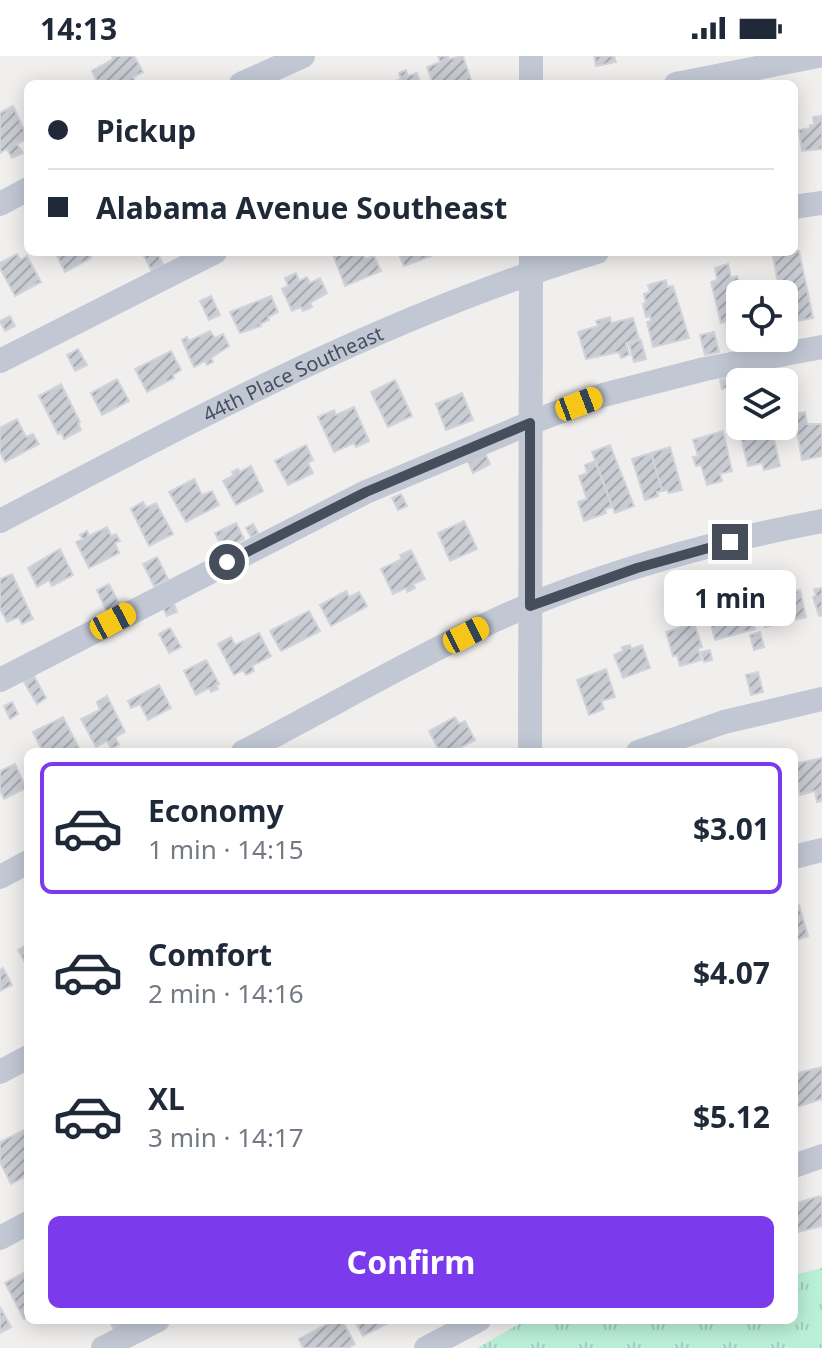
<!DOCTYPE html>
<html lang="en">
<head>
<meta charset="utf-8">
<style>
	body { margin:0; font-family:"Noto Sans",sans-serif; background:#f2f2f3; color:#1f2937; height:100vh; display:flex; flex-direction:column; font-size:30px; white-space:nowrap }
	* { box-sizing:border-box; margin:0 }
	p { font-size:26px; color:#747a83 }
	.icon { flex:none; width:44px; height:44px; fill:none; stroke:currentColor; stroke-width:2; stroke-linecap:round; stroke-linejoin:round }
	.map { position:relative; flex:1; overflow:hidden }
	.side { position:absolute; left:24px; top:692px; width:774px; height:576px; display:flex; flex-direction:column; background:#fff; border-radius:12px; box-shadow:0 4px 20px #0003 }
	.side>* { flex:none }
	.hud { position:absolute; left:24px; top:24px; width:774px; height:176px; border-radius:12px; box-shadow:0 4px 20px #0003; display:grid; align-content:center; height:176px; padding:0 24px; background:#fff }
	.controls { position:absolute; left:726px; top:224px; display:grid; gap:16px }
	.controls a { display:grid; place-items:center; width:72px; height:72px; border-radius:12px; background:#fff; box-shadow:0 4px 20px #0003; font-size:40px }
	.end { position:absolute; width:36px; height:36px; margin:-18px; border:10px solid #464e5c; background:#fff; box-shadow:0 0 0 4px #fff }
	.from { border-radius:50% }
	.bubble { position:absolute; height:56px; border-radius:12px; background:#fff; box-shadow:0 4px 20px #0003; font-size:26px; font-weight:700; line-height:56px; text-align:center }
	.car { position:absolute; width:24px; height:48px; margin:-24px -12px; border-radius:10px; box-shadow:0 0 6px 2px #0007; background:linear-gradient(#f5c518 24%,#345 0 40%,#f5c518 0 76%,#345 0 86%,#f5c518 0) }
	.hud b { display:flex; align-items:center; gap:28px; height:76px; font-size:30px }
	.hud b+b { border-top:2px solid #e0e1e3 }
	.hud i { width:20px; height:20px; background:#1f2937 }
	ul { padding:14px 0 0; list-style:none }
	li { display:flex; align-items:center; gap:24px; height:132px; margin:0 16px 12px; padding:0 8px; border:4px solid transparent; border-radius:12px }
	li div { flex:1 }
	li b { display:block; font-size:30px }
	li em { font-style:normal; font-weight:700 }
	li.current { border-color:#7c3aed }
	li>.icon { width:72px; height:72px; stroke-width:1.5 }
	.action { display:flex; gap:16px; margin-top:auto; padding:16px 24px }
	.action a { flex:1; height:92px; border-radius:12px; background:#7c3aed; color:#fff; font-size:32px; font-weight:700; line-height:92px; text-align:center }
	.status { display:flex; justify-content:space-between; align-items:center; height:56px; padding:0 40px; background:#fff; direction:ltr }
	.status svg { height:22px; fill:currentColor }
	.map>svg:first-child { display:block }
</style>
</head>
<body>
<div class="status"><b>14:13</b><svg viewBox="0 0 49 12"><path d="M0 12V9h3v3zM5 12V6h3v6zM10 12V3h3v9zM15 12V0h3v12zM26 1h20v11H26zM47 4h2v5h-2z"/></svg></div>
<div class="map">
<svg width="822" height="1292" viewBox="0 0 822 1292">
	<defs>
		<pattern id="park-tufts" width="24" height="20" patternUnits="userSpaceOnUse" patternTransform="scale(2)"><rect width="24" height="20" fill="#bbf0d8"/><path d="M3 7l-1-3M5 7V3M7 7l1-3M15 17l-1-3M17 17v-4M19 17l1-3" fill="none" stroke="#a2cfbc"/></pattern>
		<pattern id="building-hatch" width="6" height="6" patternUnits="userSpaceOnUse" patternTransform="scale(2)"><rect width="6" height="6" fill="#caccd4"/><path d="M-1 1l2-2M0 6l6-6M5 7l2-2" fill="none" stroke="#a6a8af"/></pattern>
	</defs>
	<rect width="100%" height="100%" fill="#f1efee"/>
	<polygon fill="url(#park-tufts)" points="822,1212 822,1292 477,1292 526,1264 794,1264 794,1219"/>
	<g fill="url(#building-hatch)" stroke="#d2d3da" stroke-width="2">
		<polygon points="112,0 134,0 143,16 133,21 135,25 130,28 125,25 120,28 98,28 92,15 113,3"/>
		<polygon points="438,0 448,0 449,3 463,0 472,27 433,28 427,11 440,6"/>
		<polygon points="594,0 614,0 616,6 596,10"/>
		<polygon points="406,14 408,20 417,17 421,28 393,28 393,26 401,23 399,17"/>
		<polygon points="13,50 28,82 17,88 23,97 12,102 7,93 0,97 0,57"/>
		<polygon points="822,60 822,93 802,95 799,74 810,72 810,69 814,69 813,61"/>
		<polygon points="799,195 813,262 797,265 794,251 784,253 784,238 780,238 773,200"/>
		<polygon points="55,196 88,196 91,202 65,216"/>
		<polygon points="142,196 157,196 163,208 151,214"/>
		<polygon points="332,196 362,196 365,203 374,200 381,215 345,230"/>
		<polygon points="398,196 430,196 431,200 404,210"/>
		<polygon points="17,198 21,204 27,200 41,226 15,240 0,212 0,207"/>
		<polygon points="728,208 731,222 737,220 744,238 740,238 740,259 736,260 737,263 721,267 711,226 717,224 715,212"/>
		<polygon points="296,217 299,225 307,221 310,227 320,222 327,237 310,247 312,251 303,255 301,251 292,255 282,233 288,230 285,222"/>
		<polygon points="666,224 667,231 673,230 689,282 653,291 647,266 651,265 650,260 646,261 643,248 646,247 644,238 650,236 648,229"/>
		<polygon points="211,240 220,259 209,264 200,245"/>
		<polygon points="271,240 278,256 268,261 269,264 260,268 261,270 240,277 230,256"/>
		<polygon points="10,260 15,270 5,275 0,265"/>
		<polygon points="610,261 611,267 633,262 639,283 626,287 629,299 621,302 619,296 586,303 578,276 598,270 596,265"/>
		<polygon points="210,275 215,282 223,278 229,290 211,302 213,306 207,309 205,305 194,311 182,284 187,281 189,285"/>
		<polygon points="714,276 719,296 705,299 700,279"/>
		<polygon points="641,284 646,303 634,306 629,288"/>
		<polygon points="78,293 87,309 75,315 67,299"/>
		<polygon points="171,295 181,314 173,319 174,322 147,336 135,313"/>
		<polygon points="728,322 730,331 722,333 720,324"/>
		<polygon points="117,323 129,345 102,359 91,337"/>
		<polygon points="395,324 412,360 388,371 371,336"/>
		<polygon points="61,328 80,366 78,367 81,374 64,383 61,376 58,378 39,340"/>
		<polygon points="462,337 473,364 446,374 436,348"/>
		<polygon points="739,339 740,359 736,360 731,341"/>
		<polygon points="354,351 369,385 356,391 354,387 334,396 318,361 334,354 336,359"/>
		<polygon points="805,356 807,368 822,368 822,400 802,404 794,358"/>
		<polygon points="17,363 26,381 33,378 39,388 5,406 0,396 0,372"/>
		<polygon points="738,369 771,370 780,410 764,414 762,407 748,410"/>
		<polygon points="723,375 732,415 720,418 722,425 707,429 701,409 696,410 693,401 698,400 693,384"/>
		<polygon points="306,389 313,404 308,407 313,417 288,429 275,405"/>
		<polygon points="610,389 634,450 615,457 592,396"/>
		<polygon points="670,391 682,434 669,437 667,434 662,435 651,397"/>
		<polygon points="485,397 490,408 473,417 468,406"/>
		<polygon points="651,397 662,435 657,436 658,440 645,444 632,403"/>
		<polygon points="595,405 612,451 605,453 606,457 584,465 578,446 587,443 579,420 587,417 585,409"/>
		<polygon points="251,410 263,435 236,449 223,425 234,419 232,416 238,413 240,416"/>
		<polygon points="194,423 202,439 212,435 219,449 186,466 169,436"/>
		<polygon points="401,438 407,450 398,454 392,442"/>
		<polygon points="143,446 146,452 156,447 173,478 149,490 131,453"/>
		<polygon points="464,465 477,493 450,505 438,477"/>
		<polygon points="236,467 244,483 223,494 215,477"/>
		<polygon points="253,468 258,477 251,481 246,472"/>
		<polygon points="107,471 111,480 116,478 120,485 115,487 119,497 89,512 76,486 83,483 80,479 87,475 89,480"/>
		<polygon points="60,493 73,519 52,530 49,524 37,531 28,512"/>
		<polygon points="411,494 425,523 413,528 415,532 407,536 406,532 393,538 381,513 402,503 400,499"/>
		<polygon points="157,501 168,523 154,530 143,508"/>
		<polygon points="12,518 33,563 22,568 19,561 7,566 0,552 0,523"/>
		<polygon points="109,528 120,549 107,556 97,534"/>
		<polygon points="822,532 822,559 819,560 813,541 816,540 814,533"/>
		<polygon points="800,534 806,561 765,571 759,544"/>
		<polygon points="346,535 349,541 359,536 367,550 331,570 320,549"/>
		<polygon points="749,546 755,573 715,584 708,557"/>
		<polygon points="174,548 177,556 167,560 163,552"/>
		<polygon points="309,555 320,575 281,595 270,575"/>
		<polygon points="694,567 702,591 698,592 701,604 680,610 677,599 673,600 666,576"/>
		<polygon points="170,572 181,591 169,597 159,578"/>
		<polygon points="760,576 764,591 754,594 750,579"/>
		<polygon points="259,577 271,600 252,610 254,615 246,619 243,614 234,619 218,588 231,581 235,589"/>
		<polygon points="630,589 631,593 642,589 650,612 623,622 614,599 623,595 622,591"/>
		<polygon points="710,594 712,604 704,606 701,596"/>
		<polygon points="206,604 219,628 216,629 218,633 211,636 209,632 196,639 184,615"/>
		<polygon points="606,613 615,641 601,645 604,653 589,659 577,624"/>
		<polygon points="758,616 763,636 751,639 746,619"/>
		<polygon points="34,620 46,642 37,648 24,626"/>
		<polygon points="159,629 171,652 148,664 140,648 131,652 128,645"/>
		<polygon points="107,640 125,676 115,681 119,689 111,693 107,685 96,691 81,663 100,654 97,646"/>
		<polygon points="12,646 18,658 10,663 4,650"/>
		<polygon points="63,661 81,696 43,696 33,676"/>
		<polygon points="455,661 459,668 465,665 475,684 452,696 440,696 429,675"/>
		<polygon points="822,702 822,745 817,746 815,735 800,739 794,708"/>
		<polygon points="15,708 26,732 4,743 0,734 0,715"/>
		<polygon points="799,849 808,880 794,885 794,851"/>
		<polygon points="28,888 28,912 18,894"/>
		<polygon points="3,912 12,929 0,935 0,914"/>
		<polygon points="822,1011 822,1043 794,1052 794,1015 797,1014 798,1017"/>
		<polygon points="26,1073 28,1077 28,1119 11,1128 0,1106 0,1086"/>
		<polygon points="819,1140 822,1142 822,1170 794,1177 794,1148"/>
		<polygon points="25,1216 28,1221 28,1261 24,1263 5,1227"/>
		<polygon points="0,1251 11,1271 0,1277"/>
		<polygon points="109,1264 133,1264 116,1278"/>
		<polygon points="335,1264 342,1264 355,1288 348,1292 303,1292 299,1283"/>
		<polygon points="354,1264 394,1264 363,1280"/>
	</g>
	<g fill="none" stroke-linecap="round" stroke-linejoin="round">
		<g stroke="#c1c8d4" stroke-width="24">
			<polyline points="241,28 303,0"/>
			<polyline points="531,28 531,0"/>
			<polyline points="676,28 818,0"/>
			<polyline points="0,148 28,133"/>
			<polyline points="794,151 822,147"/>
			<polyline points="0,305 215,196"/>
			<path id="s1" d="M0 465C194 364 386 259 597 196"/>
			<polyline points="0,624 366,436 530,367 603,339 705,313 822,291"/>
			<path d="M243 696C326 653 407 606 491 566 589 520 715 485 822 465"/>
			<polyline points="530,696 531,196"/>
			<polyline points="638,696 724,666 822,643"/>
			<polyline points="794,801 822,794"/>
			<polyline points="0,821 28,806"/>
			<polyline points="0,1016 28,1001"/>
			<polyline points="794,1110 822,1100"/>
			<polyline points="0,1182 28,1167"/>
			<polyline points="103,1292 158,1264"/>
			<polyline points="426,1292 479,1264"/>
		</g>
	</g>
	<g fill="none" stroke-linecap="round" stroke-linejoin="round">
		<polyline stroke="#464e5c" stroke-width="10" points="227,506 366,436 530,367 530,550 637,512 730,486"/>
	</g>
	<g text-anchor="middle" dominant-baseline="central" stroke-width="8" stroke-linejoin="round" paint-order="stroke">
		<g font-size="20" fill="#464e5c" stroke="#fff">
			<text stroke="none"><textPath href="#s1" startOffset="328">44th Place Southeast</textPath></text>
		</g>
	</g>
</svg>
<div class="controls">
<a><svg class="icon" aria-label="locate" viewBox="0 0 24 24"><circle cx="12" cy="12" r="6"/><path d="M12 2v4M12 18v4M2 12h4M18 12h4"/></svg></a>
<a><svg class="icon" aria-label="layers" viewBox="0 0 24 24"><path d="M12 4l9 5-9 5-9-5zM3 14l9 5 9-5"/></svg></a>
</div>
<i class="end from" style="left:227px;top:506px"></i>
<i class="end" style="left:730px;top:486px"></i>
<div class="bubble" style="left:664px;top:514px;width:132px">1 min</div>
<i class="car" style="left:579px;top:348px;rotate:69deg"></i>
<i class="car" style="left:113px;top:565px;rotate:62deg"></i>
<i class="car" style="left:466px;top:579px;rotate:63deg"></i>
<div class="hud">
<b><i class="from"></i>Pickup</b>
<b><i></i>Alabama Avenue Southeast</b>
</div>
<section class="side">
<ul>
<li class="current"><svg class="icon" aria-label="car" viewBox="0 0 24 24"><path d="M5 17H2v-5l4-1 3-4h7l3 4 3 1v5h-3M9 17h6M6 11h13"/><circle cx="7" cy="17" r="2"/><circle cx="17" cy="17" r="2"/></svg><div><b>Economy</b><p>1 min · 14:15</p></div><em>$3.01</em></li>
<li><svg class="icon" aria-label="car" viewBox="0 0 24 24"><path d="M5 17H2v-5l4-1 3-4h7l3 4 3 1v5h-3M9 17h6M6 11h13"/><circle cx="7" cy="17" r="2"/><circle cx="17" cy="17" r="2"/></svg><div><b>Comfort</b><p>2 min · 14:16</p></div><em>$4.07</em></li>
<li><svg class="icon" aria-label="car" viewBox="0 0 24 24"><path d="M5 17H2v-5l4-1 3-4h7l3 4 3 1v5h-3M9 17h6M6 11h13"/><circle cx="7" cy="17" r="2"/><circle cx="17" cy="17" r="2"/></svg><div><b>XL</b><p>3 min · 14:17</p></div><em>$5.12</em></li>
</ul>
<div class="action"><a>Confirm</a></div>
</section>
</div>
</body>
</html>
